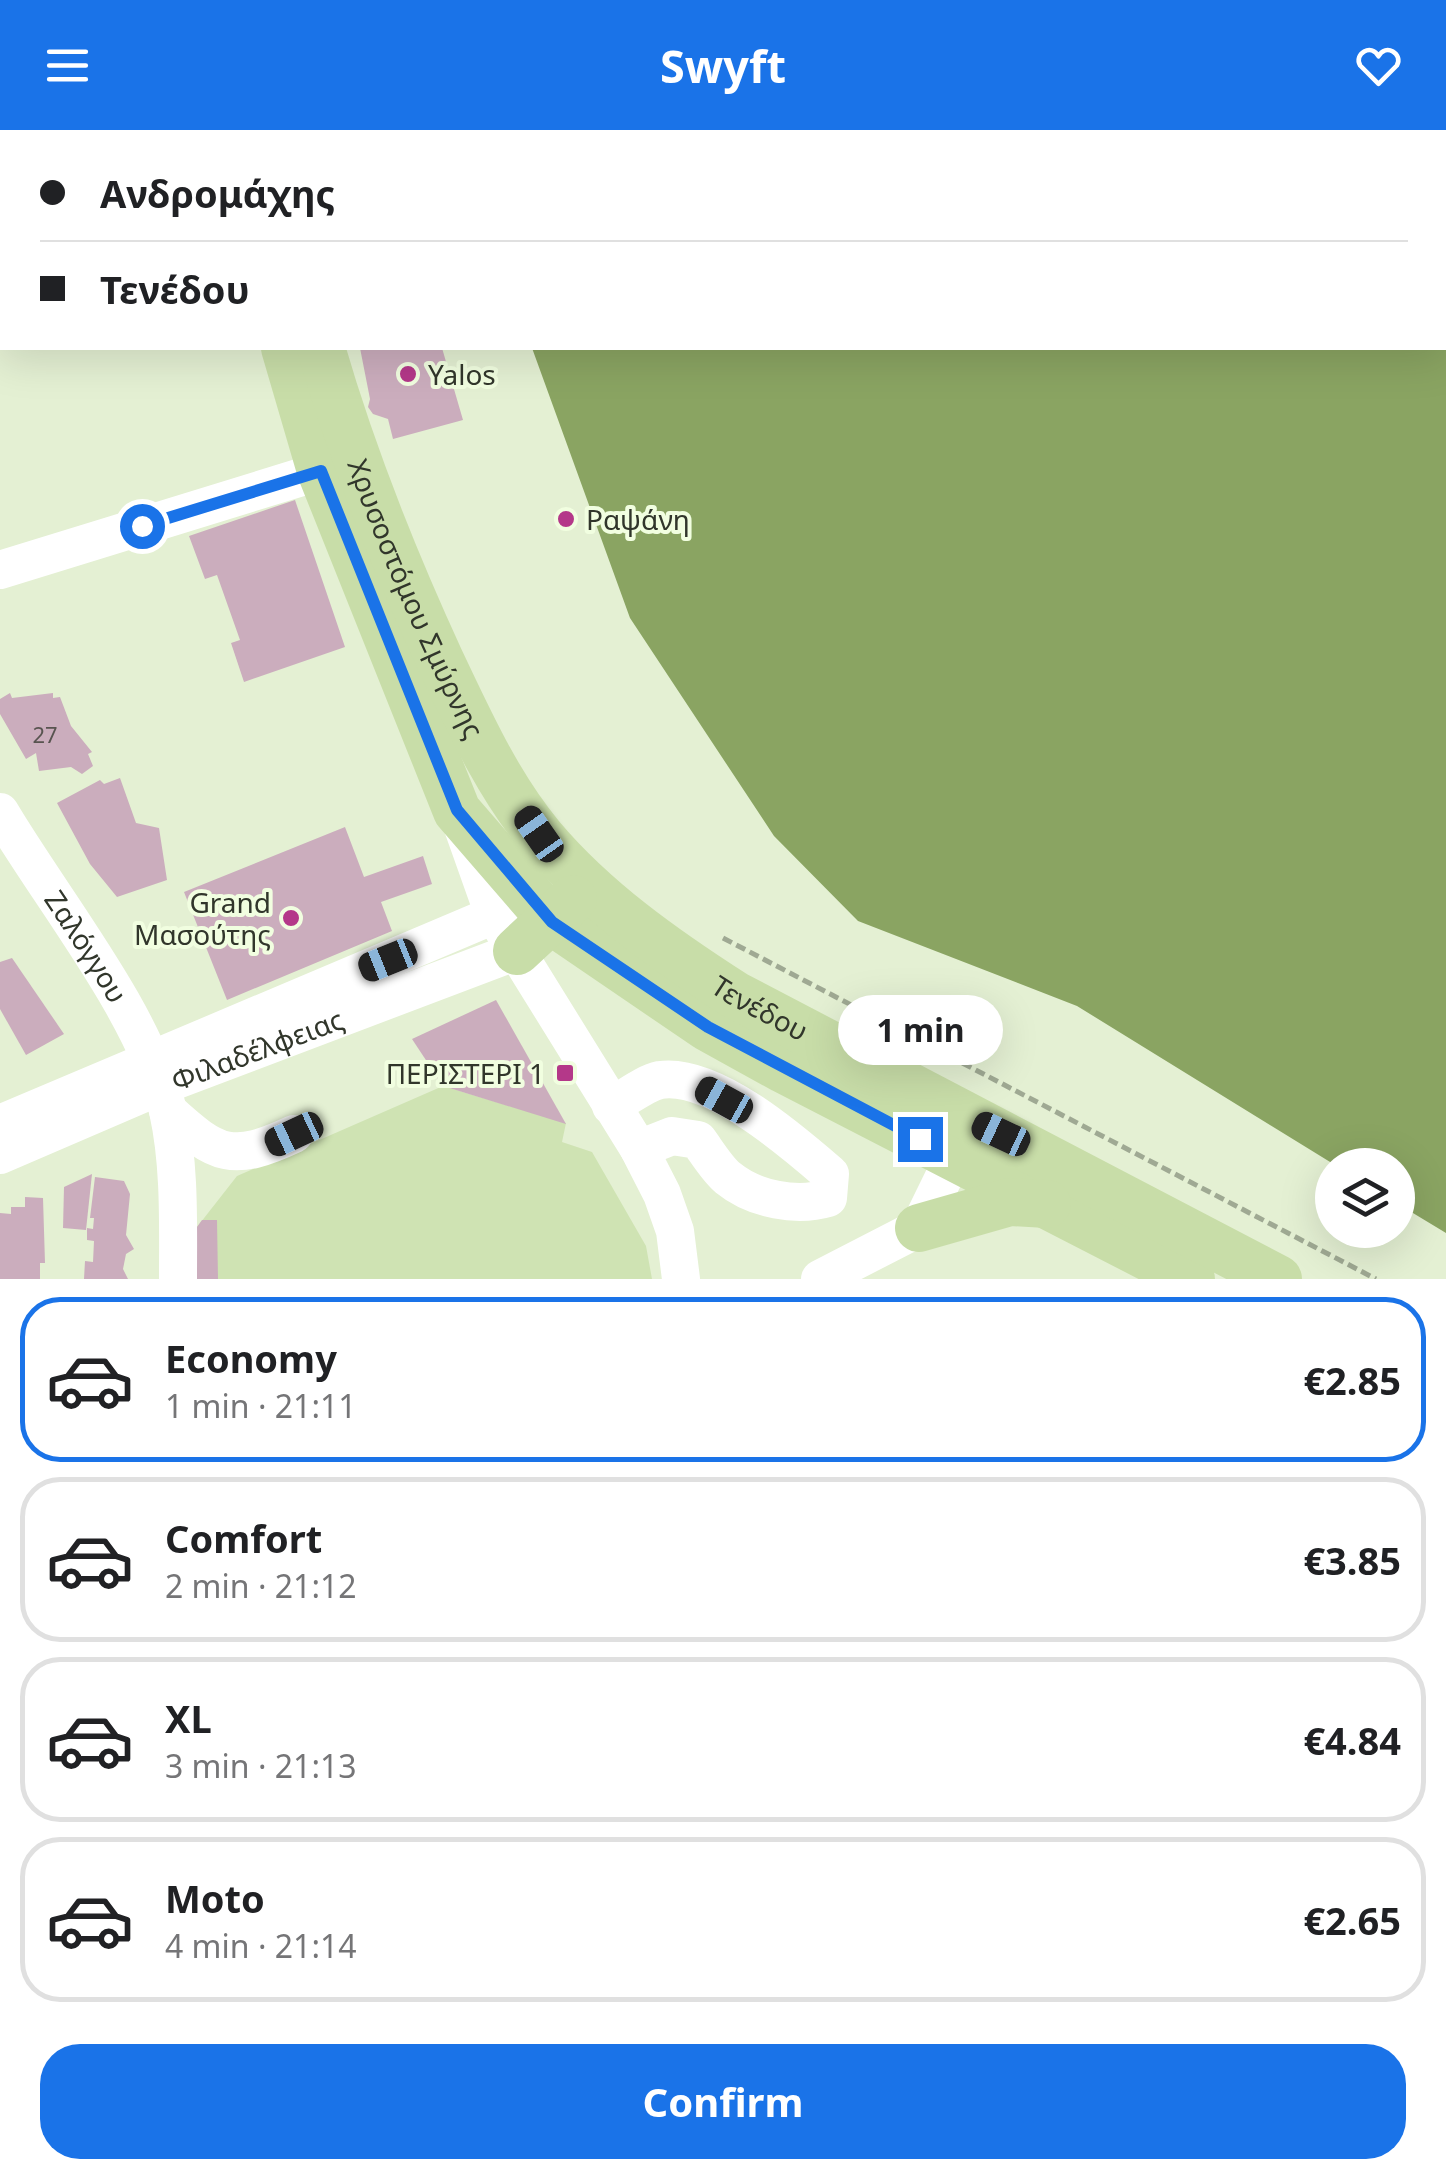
<!DOCTYPE html>
<html lang="en">
<head>
<meta charset="utf-8">
<style>
	body { margin:0; font-family:"Noto Sans",sans-serif; background:#f6f6f6; color:#202124; height:100vh; display:flex; flex-direction:column; font-size:38px; white-space:nowrap }
	* { box-sizing:border-box; margin:0 }
	p { font-size:32px; color:#757577 }
	.icon { flex:none; width:55px; height:55px; fill:none; stroke:currentColor; stroke-width:2; stroke-linecap:round; stroke-linejoin:round }
	.map { position:relative; height:1149px; overflow:hidden }
	.details { display:flex; flex-direction:column; background:#fff; flex:1 }
	.details>* { flex:none }
	.top-card { position:absolute; left:0px; top:0px; width:1448px; height:220px; box-shadow:0 10px 40px #0002; display:grid; align-content:center; height:220px; padding:0 40px; background:#fff }
	.buttons { position:absolute; left:1315px; top:1018px; display:grid; gap:20px }
	.buttons a { display:grid; place-items:center; width:100px; height:100px; border-radius:50%; background:#fff; box-shadow:0 10px 40px #0002; font-size:50px }
	.end { position:absolute; width:45px; height:45px; margin:-22px; border:12px solid #1a73e8; background:#fff; box-shadow:0 0 0 5px #fff }
	.from { border-radius:50% }
	.bubble { position:absolute; height:70px; border-radius:35px; background:#fff; box-shadow:0 10px 40px #0002; font-size:32px; font-weight:700; line-height:70px; text-align:center }
	.car { position:absolute; width:30px; height:60px; margin:-30px -15px; border-radius:12px; box-shadow:0 0 8px 2px #0007; background:linear-gradient(#222 24%,#8ab4d8 0 40%,#222 0 76%,#8ab4d8 0 86%,#222 0) }
	.top-card b { display:flex; align-items:center; gap:35px; height:95px; font-size:38px }
	.top-card b+b { border-top:2px solid #e0e0e0 }
	.top-card i { width:25px; height:25px; background:#202124 }
	ul { padding:18px 0 0; list-style:none }
	li { display:flex; align-items:center; gap:30px; height:165px; margin:0 20px 15px; padding:0 20px; border:5px solid #e0e0e0; border-radius:40px }
	li div { flex:1 }
	li b { display:block; font-size:38px }
	li em { font-style:normal; font-weight:700 }
	li.active { border-color:#1a73e8 }
	li>.icon { width:90px; height:90px; stroke-width:1.5 }
	.primary-button { display:flex; gap:20px; margin-top:auto; padding:20px 40px }
	.primary-button a { flex:1; height:115px; border-radius:40px; background:#1a73e8; color:#fff; font-size:40px; font-weight:700; line-height:115px; text-align:center }
	header { display:flex; justify-content:space-between; align-items:center; height:130px; padding:0 40px; background:#1a73e8; color:#fff; font-size:45px; font-weight:700 }
	.map>svg:first-child { display:block }
</style>
</head>
<body>
<header><svg class="icon" aria-label="menu" viewBox="0 0 24 24"><path d="M4 6h16M4 12h16M4 18h16"/></svg>Swyft<svg class="icon" aria-label="heart" viewBox="0 0 24 24"><path d="M12 20l-8-8c-3-5 5-10 8-4 3-6 11-1 8 4z"/></svg></header>
<div class="map">
<svg width="1446" height="1149" viewBox="0 0 1446 1149">
	<rect width="100%" height="100%" fill="#e4f0d3"/>
	<polygon fill="#cfe3b3" points="443,956 566,993 562,1012 592,1022 646,1116 652,1149 191,1149 190,1106 237,1046"/>
	<polygon fill="#8aa462" points="450,0 1446,0 1446,1103 1398,1074 1398,1035 1335,1035 1077,876 858,791 774,706 630,488 532,218 1445,218 1445,2"/>
	<g fill="#cbadbd">
		<polygon points="360,218 442,218 463,290 393,309 388,289 373,284 368,277 370,269"/>
		<polygon points="295,370 345,517 244,552 231,513 240,510 217,445 205,449 189,406"/>
		<polygon points="10,563 12,568 53,563 53,568 60,567 71,596 92,622 88,624 93,636 82,644 71,637 39,641 36,623 26,629 0,584 0,569"/>
		<polygon points="120,648 136,693 159,698 167,750 117,767 90,734 57,673 100,650 104,654"/>
		<polygon points="345,697 364,747 423,726 432,754 381,772 392,801 227,870 184,762"/>
		<polygon points="12,828 64,904 26,925 0,879 0,832"/>
		<polygon points="496,870 566,994 443,956 412,909"/>
		<polygon points="92,1044 86,1100 63,1098 64,1057"/>
		<polygon points="95,1047 124,1051 130,1064 126,1105 134,1119 126,1124 123,1139 128,1149 84,1149 85,1131 93,1132 94,1111 87,1110 87,1098 93,1099 94,1088 90,1088"/>
		<polygon points="25,1067 43,1068 45,1133 40,1133 40,1149 0,1149 0,1083 11,1084 11,1077 25,1077"/>
		<polygon points="202,1090 217,1090 218,1149 193,1149 192,1104"/>
	</g>
	<g fill="none" stroke-linecap="round" stroke-linejoin="round">
		<polyline stroke="#9fa993" stroke-width="5" stroke-dasharray="10 5" stroke-linecap="butt" points="723,808 1376,1149"/>
		<g stroke="#fff" stroke-width="38">
			<polyline points="0,440 321,341"/>
			<path id="s1" d="M0 682C52 770 145 883 168 981 180 1035 178 1094 178 1149"/>
			<polyline points="461,692 494,785 639,1019 662,1064 675,1101 681,1149"/>
			<path d="M611 976C625 969 645 953 660 950 713 942 793 1012 830 1044L828 1068C797 1077 755 1070 728 1048 717 1039 707 1022 698 1010L672 1006 639 1019"/>
			<path d="M168 981C217 1026 232 1033 294 1004"/>
			<polyline points="0,994 494,785"/>
			<path id="s2" d="M0 1025 158 957 517 821"/>
			<polyline points="820,1149 919,1098 966,1002"/>
		</g>
		<g stroke="#c8dda8" stroke-width="48">
			<polyline points="232,0 233,2"/>
			<polyline points="268,0 268,2"/>
			<polyline points="285,218 321,341 457,681 553,792 707,897 783,939 1191,1149"/>
			<path id="s3" d="M321 218C352 325 393 428 440 530 469 591 497 654 541 707 595 771 665 820 735 865L1278 1149"/>
			<polyline points="517,821 573,769"/>
			<polyline points="919,1098 1010,1072 1047,1074"/>
		</g>
	</g>
	<g fill="none" stroke-linecap="round" stroke-linejoin="round">
		<polyline stroke="#1a73e8" stroke-width="12" points="142,396 321,341 457,680 552,792 708,897 920,1009"/>
	</g>
	<g fill="#b43889" stroke="#f1fee0" stroke-width="4">
		<circle cx="408" cy="244" r="10"/>
		<circle cx="566" cy="389" r="10"/>
		<circle cx="291" cy="788" r="10"/>
		<rect x="555" y="933" width="20" height="20" rx="5"/>
	</g>
	<g text-anchor="middle" dominant-baseline="central" stroke-width="8" stroke-linejoin="round" paint-order="stroke">
		<g font-size="22" fill="#585450">
			<text x="45" y="604">27</text>
		</g>
		<g font-size="28" fill="#31362b" stroke="#f1fee0" text-anchor="start">
			<text x="428" y="244">Yalos</text>
			<text x="586" y="389">Ραψάνη</text>
			<text x="271" y="772" text-anchor="end">Grand<tspan x="271" dy="32">Μασούτης</tspan></text>
			<text x="545" y="943" text-anchor="end">ΠΕΡΙΣΤΕΡΙ 1</text>
		</g>
		<g font-size="28" fill="#31362b" stroke="#f1fee0">
			<text stroke="none"><textPath href="#s3" startOffset="268">Χρυσοστόμου Σμύρνης</textPath></text>
			<text stroke="none"><textPath href="#s1" startOffset="160">Ζαλόγγου</textPath></text>
			<text stroke="none"><textPath href="#s3" startOffset="818">Τενέδου</textPath></text>
			<text stroke="none"><textPath href="#s2" startOffset="278">Φιλαδέλφειας</textPath></text>
		</g>
	</g>
</svg>
<div class="buttons">
<a><svg class="icon" aria-label="layers" viewBox="0 0 24 24"><path d="M12 4l9 5-9 5-9-5zM3 14l9 5 9-5"/></svg></a>
</div>
<i class="end from" style="left:142px;top:396px"></i>
<i class="end" style="left:920px;top:1009px"></i>
<div class="bubble" style="left:838px;top:865px;width:165px">1 min</div>
<i class="car" style="left:539px;top:704px;rotate:325deg"></i>
<i class="car" style="left:388px;top:830px;rotate:248deg"></i>
<i class="car" style="left:724px;top:970px;rotate:299deg"></i>
<i class="car" style="left:294px;top:1004px;rotate:245deg"></i>
<i class="car" style="left:1001px;top:1004px;rotate:295deg"></i>
<div class="top-card">
<b><i class="from"></i>Ανδρομάχης</b>
<b><i></i>Τενέδου</b>
</div>
</div>
<section class="details">
<ul>
<li class="active"><svg class="icon" aria-label="car" viewBox="0 0 24 24"><path d="M5 17H2v-5l4-1 3-4h7l3 4 3 1v5h-3M9 17h6M6 11h13"/><circle cx="7" cy="17" r="2"/><circle cx="17" cy="17" r="2"/></svg><div><b>Economy</b><p>1 min · 21:11</p></div><em>€2.85</em></li>
<li><svg class="icon" aria-label="car" viewBox="0 0 24 24"><path d="M5 17H2v-5l4-1 3-4h7l3 4 3 1v5h-3M9 17h6M6 11h13"/><circle cx="7" cy="17" r="2"/><circle cx="17" cy="17" r="2"/></svg><div><b>Comfort</b><p>2 min · 21:12</p></div><em>€3.85</em></li>
<li><svg class="icon" aria-label="car" viewBox="0 0 24 24"><path d="M5 17H2v-5l4-1 3-4h7l3 4 3 1v5h-3M9 17h6M6 11h13"/><circle cx="7" cy="17" r="2"/><circle cx="17" cy="17" r="2"/></svg><div><b>XL</b><p>3 min · 21:13</p></div><em>€4.84</em></li>
<li><svg class="icon" aria-label="car" viewBox="0 0 24 24"><path d="M5 17H2v-5l4-1 3-4h7l3 4 3 1v5h-3M9 17h6M6 11h13"/><circle cx="7" cy="17" r="2"/><circle cx="17" cy="17" r="2"/></svg><div><b>Moto</b><p>4 min · 21:14</p></div><em>€2.65</em></li>
</ul>
<div class="primary-button"><a>Confirm</a></div>
</section>
</body>
</html>
